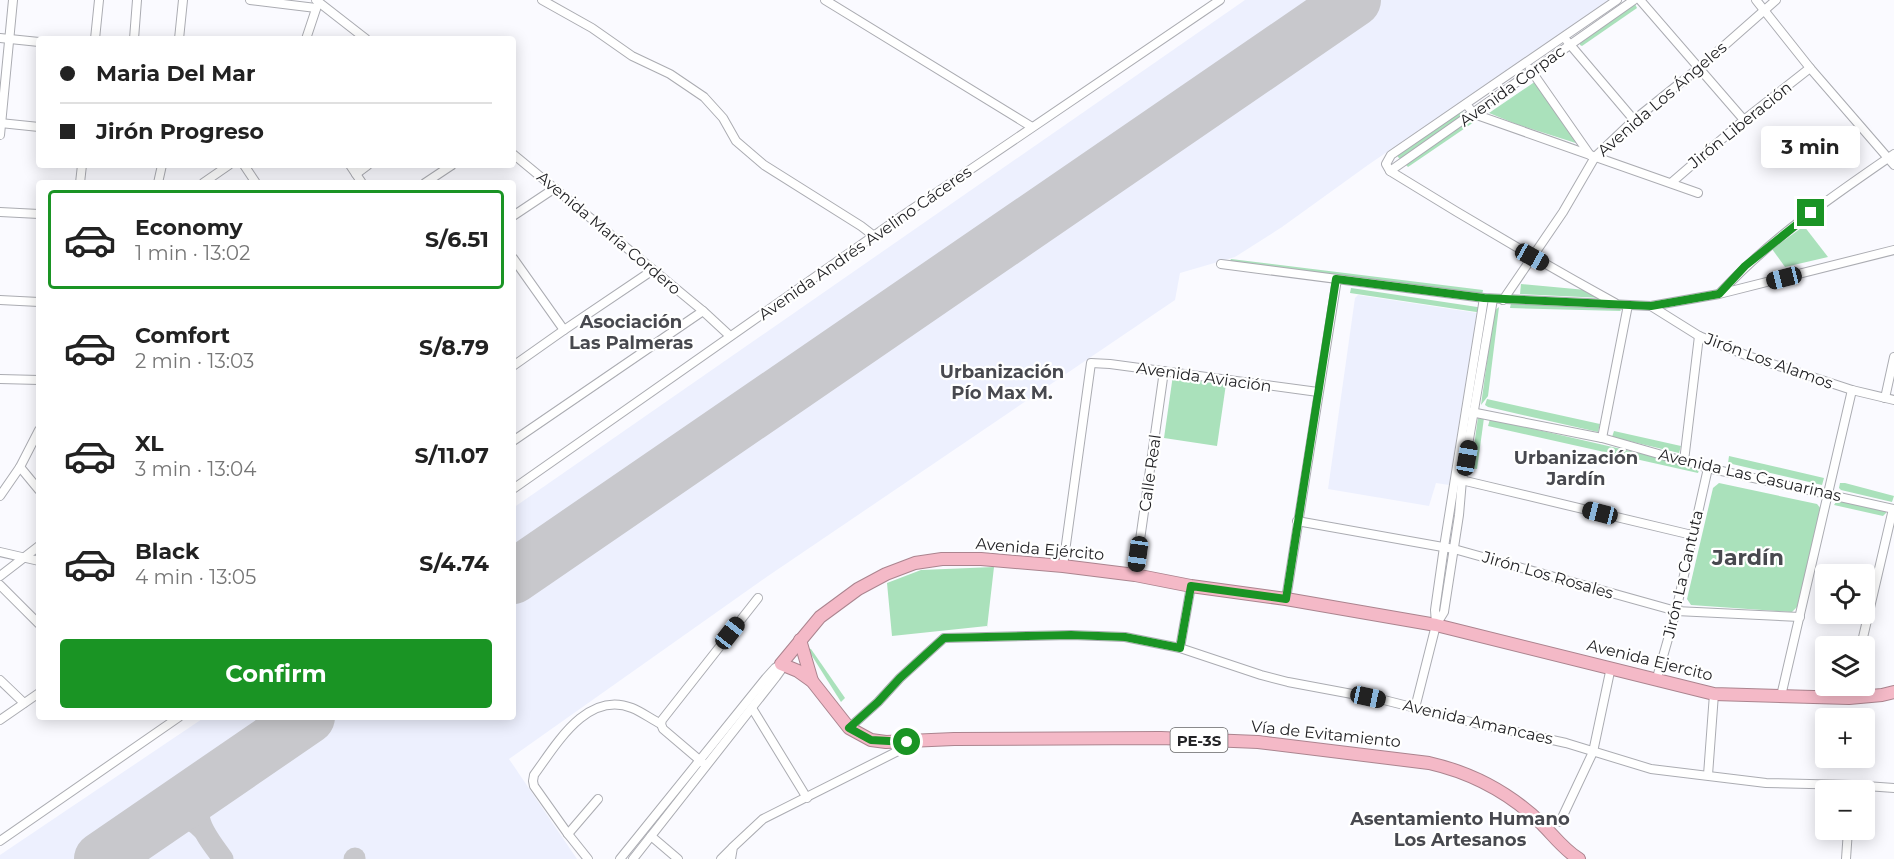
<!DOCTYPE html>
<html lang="en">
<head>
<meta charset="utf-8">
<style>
	body { margin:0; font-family:Montserrat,sans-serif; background:#f6f6f6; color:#222; height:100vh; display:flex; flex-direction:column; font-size:22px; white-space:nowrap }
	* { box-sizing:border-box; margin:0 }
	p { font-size:20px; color:#767676 }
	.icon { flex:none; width:33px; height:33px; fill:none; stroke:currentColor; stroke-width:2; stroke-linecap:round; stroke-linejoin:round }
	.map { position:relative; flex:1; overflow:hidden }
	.side { position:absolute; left:36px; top:180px; width:480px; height:540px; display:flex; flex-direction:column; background:#fff; border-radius:6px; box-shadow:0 3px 15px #0003 }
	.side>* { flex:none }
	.top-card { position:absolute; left:36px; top:36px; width:480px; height:132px; border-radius:6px; box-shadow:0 3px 15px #0003; display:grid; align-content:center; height:132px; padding:0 24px; background:#fff }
	.tools { position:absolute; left:1815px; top:564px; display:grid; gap:12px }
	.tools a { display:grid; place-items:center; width:60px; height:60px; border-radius:6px; background:#fff; box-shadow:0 3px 15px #0003; font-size:30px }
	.end { position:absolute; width:27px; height:27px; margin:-14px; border:8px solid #1a9424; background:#fff; box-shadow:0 0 0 3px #fff }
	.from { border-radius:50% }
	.bubble { position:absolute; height:42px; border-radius:6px; background:#fff; box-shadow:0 3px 15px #0003; font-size:20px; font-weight:700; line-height:42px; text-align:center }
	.car { position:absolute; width:18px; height:36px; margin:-18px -9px; border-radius:8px; box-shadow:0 0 4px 2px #0007; background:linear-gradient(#222 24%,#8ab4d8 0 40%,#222 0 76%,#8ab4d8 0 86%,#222 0) }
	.top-card b { display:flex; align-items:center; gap:21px; height:57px; font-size:22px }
	.top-card b+b { border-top:2px solid #e0e0e0 }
	.top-card i { width:15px; height:15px; background:#222 }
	ul { padding:10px 0 0; list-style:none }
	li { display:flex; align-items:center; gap:18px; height:99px; margin:0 12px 9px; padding:0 12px; border:3px solid transparent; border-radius:6px }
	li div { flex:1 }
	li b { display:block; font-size:22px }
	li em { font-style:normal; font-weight:700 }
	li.selected { border-color:#1a9424 }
	li>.icon { width:54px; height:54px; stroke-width:1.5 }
	.action { display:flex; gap:12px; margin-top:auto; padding:12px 24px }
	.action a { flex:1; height:69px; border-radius:6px; background:#1a9424; color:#fff; font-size:24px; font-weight:700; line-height:69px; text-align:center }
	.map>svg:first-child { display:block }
</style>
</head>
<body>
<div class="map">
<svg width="1894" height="859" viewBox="0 0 1894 859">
	<rect width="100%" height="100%" fill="#fafaff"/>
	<g fill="#edf0fe">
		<polygon points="1245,0 1609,0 1368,165 1282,227 1235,257 1180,273 1175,300 768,576 509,759 577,859 0,859 0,855 205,717 513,717 513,508"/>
		<polygon points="1358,295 1477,313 1449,485 1436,483 1429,506 1328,489 1355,298"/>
	</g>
	<g fill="#aae1bb">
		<polygon points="1635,4 1637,8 1582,46 1580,45 1580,43"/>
		<polygon points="1536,81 1585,146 1516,124 1489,113"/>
		<polygon points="1461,110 1465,115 1400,159 1398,157 1397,154"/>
		<polygon points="1471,117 1474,122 1408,167 1405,164"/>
		<polygon points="1804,226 1828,257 1785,267 1772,249"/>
		<polygon points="1231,259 1483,290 1482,295 1229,263"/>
		<polygon points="1521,284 1586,290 1603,298 1520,294"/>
		<polygon points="1351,288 1484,308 1483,313 1350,293"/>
		<polygon points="1511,303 1619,308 1621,311 1510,308"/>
		<polygon points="1499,307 1488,396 1481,405 1494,311"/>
		<polygon points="1173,375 1226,384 1217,446 1164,438"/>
		<polygon points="1487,399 1600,424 1598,432 1488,407 1485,405"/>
		<polygon points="1478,417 1484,418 1477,469 1471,468"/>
		<polygon points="1490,419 1700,467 1698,473 1488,426"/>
		<polygon points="1614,431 1681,446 1679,453 1612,437"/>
		<polygon points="1729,456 1824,478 1822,485 1728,463"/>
		<polygon points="1719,483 1817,504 1821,509 1797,607 1792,612 1691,605 1687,599 1713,488"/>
		<polygon points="1840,483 1845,483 1894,496 1892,502 1841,490 1839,488"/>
		<polygon points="1838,499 1886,510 1886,513 1883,516 1834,505"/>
		<polygon points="994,567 987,628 987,626 892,636 887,583 921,570"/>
		<polygon points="807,648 811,649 845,698 841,702"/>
	</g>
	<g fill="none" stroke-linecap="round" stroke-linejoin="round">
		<g stroke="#c8c8cc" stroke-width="21">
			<path d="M209 785C188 817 204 832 223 859"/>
			<path d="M156 821C177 816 188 814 203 830"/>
			<polyline points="354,859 355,858"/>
		</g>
		<g stroke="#c8c8cc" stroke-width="54">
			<polyline points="513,577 1354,0"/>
			<polyline points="101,859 308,717"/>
		</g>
		<g stroke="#abacb2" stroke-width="10">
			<g id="minor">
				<polyline points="250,0 316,8"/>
				<polyline points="316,0 366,39"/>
				<polyline points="542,0 592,28 632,56 670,74 704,97 723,118 736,141 764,165 861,226 874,236"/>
				<polyline points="825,0 1032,127"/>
				<polyline points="1640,0 1744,120"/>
				<polyline points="1756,0 1810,68 1894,165"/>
				<polyline points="0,38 39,42"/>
				<polyline points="95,39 99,0"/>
				<polyline points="134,39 137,0"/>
				<polyline points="179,39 183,0"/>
				<polyline points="306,39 317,6"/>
				<polyline points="1567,41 1634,120"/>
				<polyline points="1530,69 1590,155"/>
				<polyline points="1466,104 1474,114 1698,193"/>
				<polyline points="0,123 39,127"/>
				<polyline points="0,135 13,0"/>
				<polyline points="513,154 703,311 730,336"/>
				<polyline points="244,165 256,183"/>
				<polyline points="350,165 362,183"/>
				<polyline points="1390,171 1634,0"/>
				<polyline points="356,174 368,165"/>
				<polyline points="80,183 82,165"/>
				<polyline points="158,183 162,165"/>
				<polyline points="203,183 229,165"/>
				<polyline points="425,183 452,165"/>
				<polyline points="1671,183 1744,120 1810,68"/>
				<polyline points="0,212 39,214"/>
				<polyline points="513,216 555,188"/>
				<polyline points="513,258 564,330"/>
				<polyline points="1221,264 1484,298 1651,306 1719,294 1894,250"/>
				<path d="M1720 293C1771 238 1833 196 1894 154"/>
				<polyline points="0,300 39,302"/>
				<polyline points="1503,300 1563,212 1595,157 1634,120 1700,67 1776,0"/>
				<path d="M1615 303C1539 261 1464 217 1390 171L1386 164 1391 155 1617 0"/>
				<polyline points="1651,306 1699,336 1748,356 1852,390 1894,400"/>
				<polyline points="513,366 564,330 653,270"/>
				<polyline points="0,379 39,380"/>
				<polyline points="1885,398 1894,357"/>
				<polyline points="1466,411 1602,438 1708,468 1894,509"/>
				<polyline points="1602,438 1628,305"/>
				<polyline points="513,441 703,311"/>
				<polyline points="1684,461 1699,336"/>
				<polyline points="20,467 39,490"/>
				<polyline points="1457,479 1692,535"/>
				<polyline points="513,489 902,216 1220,0"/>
				<polyline points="0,496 20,467 39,430"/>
				<polyline points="1297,521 1454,549 1676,611 1800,617"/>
				<polyline points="0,552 39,561"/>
				<polyline points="1063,566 1091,363 1110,364 1318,392"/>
				<polyline points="1135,575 1164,371"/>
				<polyline points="0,576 39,546"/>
				<polyline points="0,585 39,624"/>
				<polyline points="1286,599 1337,279"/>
				<polyline points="1436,624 1435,610 1444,547 1484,298"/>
				<polyline points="1861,646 1893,509"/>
				<polyline points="1180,648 1191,586"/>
				<polyline points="0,680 24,703"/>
				<polyline points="1656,681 1676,611 1708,468"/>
				<polyline points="1781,696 1852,390"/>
				<polyline points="1849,698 1852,686"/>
				<polyline points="752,708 807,798"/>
				<polyline points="1415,708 1436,625 1444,612 1459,515 1462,480 1493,299"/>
				<polyline points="0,720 39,693"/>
				<polyline points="849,728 878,702 900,678 944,638 1071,635 1125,637 1180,648 1261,675 1288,682 1384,700 1475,723 1566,743 1651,769 1766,783 1852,785 1894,788"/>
				<polyline points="703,763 663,729 661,724 662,720 758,598"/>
				<polyline points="1708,775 1714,694"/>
				<polyline points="1560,822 1593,752 1611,667"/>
				<polyline points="568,834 598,799"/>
				<polyline points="651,836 678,859"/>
				<polyline points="0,841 179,717"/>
				<path d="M588 859 568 834 534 786 533 781 534 775C556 745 587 690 632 708 642 712 651 719 661 724"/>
				<polyline points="620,859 766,678 775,668 781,664"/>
				<polyline points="633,859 776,677 781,670 781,664"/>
				<polyline points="721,859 732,848"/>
				<polyline points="731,859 733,847 763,819 914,743"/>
				<polyline points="1846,859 1848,830"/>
			</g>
		</g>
		<g stroke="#ab848f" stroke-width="14">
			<g id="highway">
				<polyline points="800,640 812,681"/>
				<path d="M1579 859C1564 850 1554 836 1542 824 1510 793 1473 773 1429 763L1258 742 1161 738 954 739 886 742 871 740 849 728 812 681 798 671 781 664 820 617 858 589 886 574 915 563 942 559H981L1063 566 1135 575 1191 586 1286 599 1436 625 1714 694 1849 698 1882 695 1894 692"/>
			</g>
		</g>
		<use href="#minor" stroke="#fff" stroke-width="8"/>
		<use href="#highway" stroke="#f4b9c7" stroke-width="12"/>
	</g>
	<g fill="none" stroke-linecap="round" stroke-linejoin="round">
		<polyline stroke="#1a9424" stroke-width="8" points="907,742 871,740 849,728 878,702 900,678 944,638 1071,635 1125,637 1180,648 1191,586 1286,599 1336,279 1484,298 1651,306 1719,294 1745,266 1811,213"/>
	</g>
	<g text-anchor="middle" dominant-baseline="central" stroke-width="4.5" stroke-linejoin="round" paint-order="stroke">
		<rect fill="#fff" stroke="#656567" stroke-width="1.5" x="1170.5" y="728" width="57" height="24" rx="4.5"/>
		<g font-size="15" font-weight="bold" fill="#232326">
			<text x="1199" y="740">PE-3S</text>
		</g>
		<g font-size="16" fill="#232326" stroke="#fff">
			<text transform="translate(1512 86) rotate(-36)">Avenida Corpac</text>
			<text transform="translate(1662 99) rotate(-41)">Avenida Los Ángeles</text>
			<text transform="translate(1740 125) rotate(-39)">Jirón Liberación</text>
			<text transform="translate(609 233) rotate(40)">Avenida María Cordero</text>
			<text transform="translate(865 243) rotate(-35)">Avenida Andrés Avelino Cáceres</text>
			<text transform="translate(1769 361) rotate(20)">Jirón Los Alamos</text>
			<text transform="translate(1204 377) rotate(8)">Avenida Aviación</text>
			<text transform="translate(1150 473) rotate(-82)">Calle Real</text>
			<text transform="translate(1750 475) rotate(13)">Avenida Las Casuarinas</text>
			<text transform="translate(1040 549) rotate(5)">Avenida Ejército</text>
			<text transform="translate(1683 574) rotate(-77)">Jirón La Cantuta</text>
			<text transform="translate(1548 575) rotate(16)">Jirón Los Rosales</text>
			<text transform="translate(1650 660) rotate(14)">Avenida Ejercito</text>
			<text transform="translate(1478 722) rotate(13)">Avenida Amancaes</text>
			<text transform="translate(1326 734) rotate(6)">Vía de Evitamiento</text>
		</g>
		<g font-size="18" font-weight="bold" fill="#48494f" stroke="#fff">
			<text x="631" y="322">Asociación<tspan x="631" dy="21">Las Palmeras</tspan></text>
			<text x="1002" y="372">Urbanización<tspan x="1002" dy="21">Pío Max M.</tspan></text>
			<text x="1576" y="458">Urbanización<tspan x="1576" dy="21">Jardín</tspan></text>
			<text x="1460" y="819">Asentamiento Humano<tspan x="1460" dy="21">Los Artesanos</tspan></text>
		</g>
		<g font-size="22" font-weight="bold" fill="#48494f" stroke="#fff">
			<text x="1748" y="557">Jardín</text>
		</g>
	</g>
</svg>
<div class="tools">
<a><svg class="icon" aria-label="locate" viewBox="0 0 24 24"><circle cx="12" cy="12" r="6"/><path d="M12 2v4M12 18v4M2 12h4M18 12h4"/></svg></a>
<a><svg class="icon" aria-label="layers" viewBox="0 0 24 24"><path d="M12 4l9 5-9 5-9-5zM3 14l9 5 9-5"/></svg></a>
<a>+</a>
<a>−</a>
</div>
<i class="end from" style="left:907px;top:742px"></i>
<i class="end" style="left:1811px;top:213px"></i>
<div class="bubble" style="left:1761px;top:126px;width:99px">3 min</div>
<i class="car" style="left:1532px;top:257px;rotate:119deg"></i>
<i class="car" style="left:1784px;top:278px;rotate:256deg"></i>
<i class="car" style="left:1467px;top:458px;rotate:10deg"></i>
<i class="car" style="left:1600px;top:513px;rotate:284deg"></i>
<i class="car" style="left:1138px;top:554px;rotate:188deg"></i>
<i class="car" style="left:730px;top:633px;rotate:38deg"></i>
<i class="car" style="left:1368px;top:697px;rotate:102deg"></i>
<div class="top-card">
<b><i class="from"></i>Maria Del Mar</b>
<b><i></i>Jirón Progreso</b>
</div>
<section class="side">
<ul>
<li class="selected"><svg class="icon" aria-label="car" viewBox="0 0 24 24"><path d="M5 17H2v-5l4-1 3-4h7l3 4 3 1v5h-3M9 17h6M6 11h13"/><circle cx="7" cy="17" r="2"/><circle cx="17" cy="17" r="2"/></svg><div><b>Economy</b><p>1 min · 13:02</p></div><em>S/6.51</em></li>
<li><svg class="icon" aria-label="car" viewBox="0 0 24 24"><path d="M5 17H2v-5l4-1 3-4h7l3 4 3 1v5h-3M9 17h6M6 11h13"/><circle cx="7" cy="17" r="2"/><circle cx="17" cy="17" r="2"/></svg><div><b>Comfort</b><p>2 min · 13:03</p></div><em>S/8.79</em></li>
<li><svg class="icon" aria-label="car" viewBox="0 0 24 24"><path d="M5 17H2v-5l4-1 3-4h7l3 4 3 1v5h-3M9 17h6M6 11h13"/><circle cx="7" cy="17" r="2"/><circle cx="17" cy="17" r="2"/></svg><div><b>XL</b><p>3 min · 13:04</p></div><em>S/11.07</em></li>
<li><svg class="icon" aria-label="car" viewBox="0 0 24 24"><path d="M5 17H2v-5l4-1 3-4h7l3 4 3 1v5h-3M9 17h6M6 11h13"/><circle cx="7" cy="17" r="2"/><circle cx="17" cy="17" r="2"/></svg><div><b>Black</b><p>4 min · 13:05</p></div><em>S/4.74</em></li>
</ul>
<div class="action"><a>Confirm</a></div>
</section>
</div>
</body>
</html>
